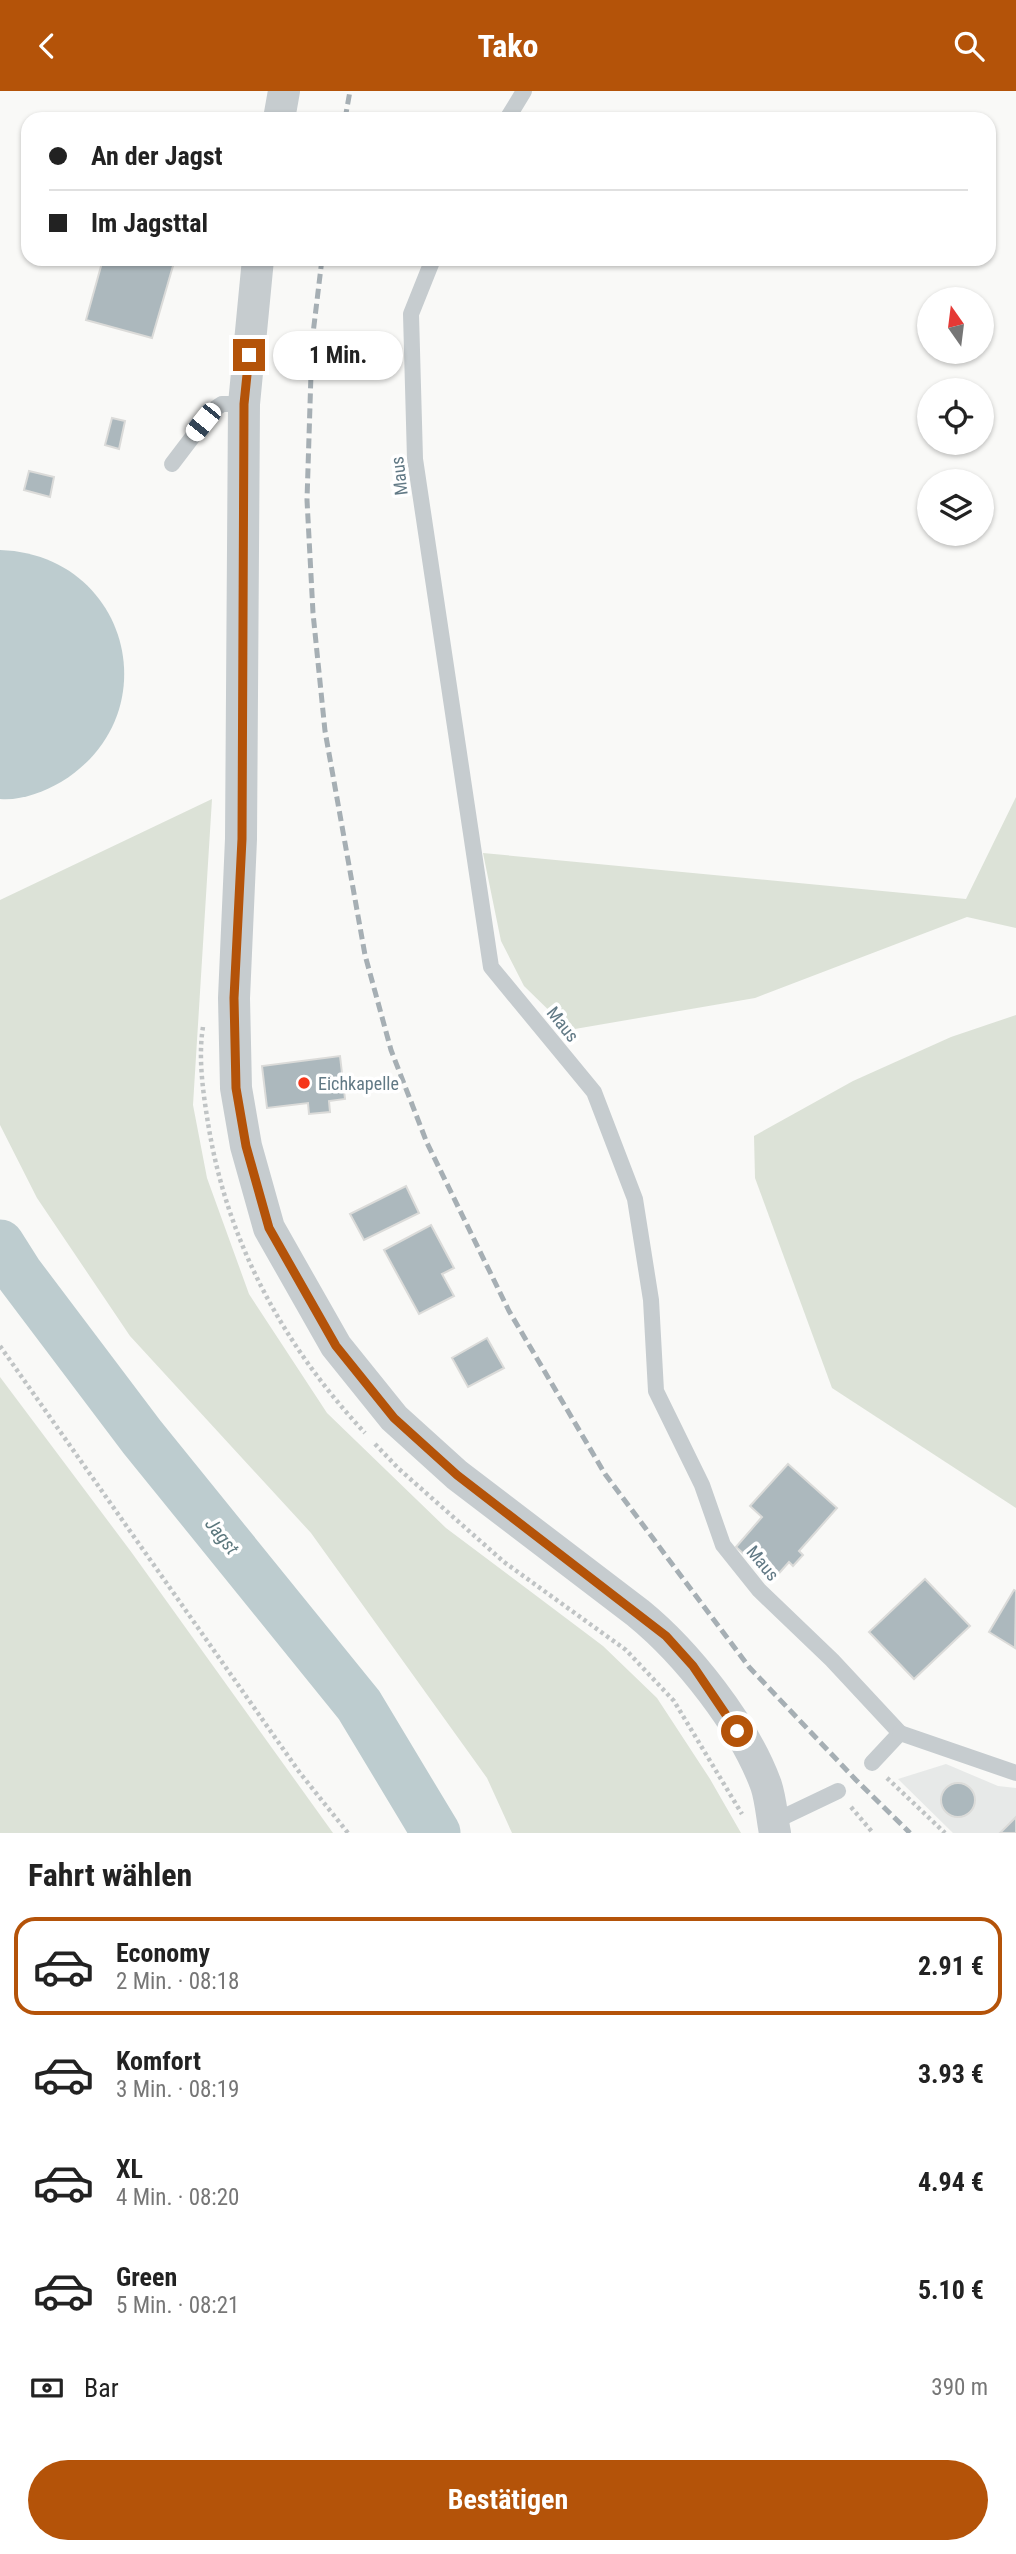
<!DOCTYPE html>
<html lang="de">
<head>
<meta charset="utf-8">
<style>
	body { margin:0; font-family:"Roboto Condensed",sans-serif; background:#f6f6f6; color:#222; height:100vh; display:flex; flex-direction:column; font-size:26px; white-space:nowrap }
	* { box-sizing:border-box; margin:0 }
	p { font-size:23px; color:#767676 }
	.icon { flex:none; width:38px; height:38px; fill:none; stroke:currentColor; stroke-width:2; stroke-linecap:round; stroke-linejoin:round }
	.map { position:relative; height:1742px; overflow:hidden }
	.drawer { display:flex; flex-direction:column; background:#fff; flex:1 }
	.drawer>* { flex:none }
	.hud { position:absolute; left:21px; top:21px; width:975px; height:154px; border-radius:21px; box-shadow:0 2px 5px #0004; display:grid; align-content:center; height:154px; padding:0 28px; background:#fff }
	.needle { width:46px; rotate:346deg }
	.controls { position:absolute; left:917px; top:196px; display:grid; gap:14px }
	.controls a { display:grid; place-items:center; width:77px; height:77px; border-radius:50%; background:#fff; box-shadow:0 2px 5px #0004; font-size:35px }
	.end { position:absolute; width:32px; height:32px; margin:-16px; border:9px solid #b45309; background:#fff; box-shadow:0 0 0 4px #fff }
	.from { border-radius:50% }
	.bubble { position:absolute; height:49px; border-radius:24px; background:#fff; box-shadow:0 2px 5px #0004; font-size:23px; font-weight:700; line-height:49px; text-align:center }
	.car { position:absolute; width:21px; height:42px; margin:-21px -10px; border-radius:9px; box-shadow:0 0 5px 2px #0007; background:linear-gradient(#fff 24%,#345 0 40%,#fff 0 76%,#345 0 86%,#fff 0) }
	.hud b { display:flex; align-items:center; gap:24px; height:66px; font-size:26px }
	.hud b+b { border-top:2px solid #e0e0e0 }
	.hud i { width:18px; height:18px; background:#222 }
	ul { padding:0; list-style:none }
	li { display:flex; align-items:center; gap:21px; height:98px; margin:0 14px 10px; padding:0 14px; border:4px solid transparent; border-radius:21px }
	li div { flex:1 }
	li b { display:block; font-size:26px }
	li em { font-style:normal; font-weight:700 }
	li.on { border-color:#b45309 }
	li>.icon { width:63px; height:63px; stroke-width:1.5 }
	h2 { padding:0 28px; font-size:32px; line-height:84px }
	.pay { display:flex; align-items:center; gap:18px; height:77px; padding:0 28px; font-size:26px }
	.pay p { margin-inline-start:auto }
	.cta { display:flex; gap:14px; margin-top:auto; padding:14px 28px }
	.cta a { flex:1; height:80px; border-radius:42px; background:#b45309; color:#fff; font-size:28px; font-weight:700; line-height:80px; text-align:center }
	header { display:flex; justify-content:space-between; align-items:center; height:91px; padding:0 28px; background:#b45309; color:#fff; font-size:32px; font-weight:700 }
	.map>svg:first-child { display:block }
</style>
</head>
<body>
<header><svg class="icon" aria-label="back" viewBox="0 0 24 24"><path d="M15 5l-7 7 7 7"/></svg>Tako<svg class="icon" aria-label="search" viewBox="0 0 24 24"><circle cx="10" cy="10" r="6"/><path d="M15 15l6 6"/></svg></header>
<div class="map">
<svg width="1016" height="1742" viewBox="0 0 1016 1742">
	<rect width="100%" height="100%" fill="#f9f9f7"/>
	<polygon fill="#e7e9e8" points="946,1673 998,1695 1016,1697 1016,1742 953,1742 898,1688"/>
	<g fill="#dce2d7">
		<polygon points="1016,706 1016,837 967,826 755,907 569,939 524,895 501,850 483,762 966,808"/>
		<polygon points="212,708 193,1014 207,1087 249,1203 327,1322 446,1437 603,1555 657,1607 710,1688 741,1742 512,1742 487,1687 311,1442 130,1245 37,1107 0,1034 0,809"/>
		<polygon points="1016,924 1016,1417 832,1297 755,1087 754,1045 853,990 951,946"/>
		<polygon points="0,1286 132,1462 333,1742 0,1742"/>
	</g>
	<path fill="#bdcccf" d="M0 459C129 463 171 624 61 691 44 701 20 710 0 708Z"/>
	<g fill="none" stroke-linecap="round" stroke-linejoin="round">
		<polyline stroke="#bdcccf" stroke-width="49" points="0,1153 19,1183 142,1346 359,1614 436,1742"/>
	</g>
	<g fill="#acb8bd" stroke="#dbdbd9" stroke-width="2">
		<polygon points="103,168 175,168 152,247 86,229"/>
		<polygon points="112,327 125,330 119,358 105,354"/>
		<polygon points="29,380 54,386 50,406 24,399"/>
		<polygon points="340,965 345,1008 329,1010 330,1021 309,1023 308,1012 267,1017 262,975"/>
		<polygon points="406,1095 419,1122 364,1149 350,1123"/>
		<polygon points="431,1134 454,1177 442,1183 454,1205 419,1223 384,1159"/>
		<polygon points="487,1247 504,1277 468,1296 452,1267"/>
		<polygon points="788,1373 837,1417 799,1460 803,1464 793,1475 789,1471 773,1489 736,1456 762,1426 750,1415"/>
		<polygon points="925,1488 970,1535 914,1588 869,1541"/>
		<polygon points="1014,1499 1016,1500 1015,1557 989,1541"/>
		<circle cx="958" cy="1709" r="17"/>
		<polygon points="1016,1726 1016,1742 1000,1742"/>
	</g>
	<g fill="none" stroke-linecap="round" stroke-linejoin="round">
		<g stroke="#c0c4c5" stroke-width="4.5" stroke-dasharray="3.5 3.5" stroke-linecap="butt">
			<path d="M203 936C198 966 203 1001 208 1032 227 1151 283 1254 365 1342"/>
			<polyline points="0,1255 300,1682 348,1742"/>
			<polyline points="375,1353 399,1378 504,1471 626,1559 674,1610 742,1723"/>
			<polyline points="887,1687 945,1742"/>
			<polyline points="851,1716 873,1742"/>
		</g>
		<g stroke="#c6cccf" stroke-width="16">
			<polyline points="507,28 524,0"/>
			<polyline points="433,168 411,223 415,368 491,876 594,1001 635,1108 651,1209 656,1300 702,1394 723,1454 759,1499 832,1569 900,1642 872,1672"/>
			<polyline points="172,373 213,319 222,313 244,313"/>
			<polyline points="900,1642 1016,1682"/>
			<polyline points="773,1731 838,1700"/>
		</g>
		<g stroke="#c6cccf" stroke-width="32">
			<polyline points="279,28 284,0"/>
			<path d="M258 168 244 313 241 748 234 907 236 997 246 1055 269 1137 336 1255 394 1327 457 1384 638 1522C687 1562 744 1634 766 1694 771 1709 772 1727 775 1742"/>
		</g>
		<g stroke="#a6afb4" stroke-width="5" stroke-dasharray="10 5" stroke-linecap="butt">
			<polyline points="345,28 350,0"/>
			<polyline points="322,168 312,251 307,409 313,522 325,640 365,864 391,959 427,1052 509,1220 605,1383 749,1576 856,1689 910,1742"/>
		</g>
	</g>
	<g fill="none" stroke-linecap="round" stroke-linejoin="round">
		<polyline stroke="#b45309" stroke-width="9" points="249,264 244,313 242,748 234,907 236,997 246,1055 269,1137 336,1255 394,1327 457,1384 666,1545 693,1575 737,1640"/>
	</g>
	<circle fill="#f6361a" stroke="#fff" stroke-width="2.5" cx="304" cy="992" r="7"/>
	<g text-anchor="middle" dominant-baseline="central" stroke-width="7" stroke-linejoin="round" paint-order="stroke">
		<g font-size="18" fill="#617985" stroke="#fff">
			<text transform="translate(399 385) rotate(-97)">Maus</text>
			<text transform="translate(563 933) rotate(51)">Maus</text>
			<text transform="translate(763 1472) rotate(50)">Maus</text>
		</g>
		<g font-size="18" fill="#617985" stroke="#fff" text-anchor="start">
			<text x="318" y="992">Eichkapelle</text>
		</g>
		<g font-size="19" font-style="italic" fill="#5c787e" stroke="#fff">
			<text transform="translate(222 1445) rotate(51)">Jagst</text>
		</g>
	</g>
</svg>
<div class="controls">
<a><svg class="needle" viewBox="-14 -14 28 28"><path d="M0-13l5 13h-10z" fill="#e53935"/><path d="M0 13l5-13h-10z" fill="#767676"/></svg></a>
<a><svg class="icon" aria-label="locate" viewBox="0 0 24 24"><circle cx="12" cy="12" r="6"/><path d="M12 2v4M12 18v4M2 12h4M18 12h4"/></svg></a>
<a><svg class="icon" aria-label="layers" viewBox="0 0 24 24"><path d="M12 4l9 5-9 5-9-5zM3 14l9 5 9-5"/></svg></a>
</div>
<i class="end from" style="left:737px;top:1640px"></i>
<i class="end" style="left:249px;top:264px"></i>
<div class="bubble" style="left:273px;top:240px;width:130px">1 Min.</div>
<i class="car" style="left:203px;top:331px;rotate:219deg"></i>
<div class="hud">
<b><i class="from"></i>An der Jagst</b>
<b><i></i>Im Jagsttal</b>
</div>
</div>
<section class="drawer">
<h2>Fahrt wählen</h2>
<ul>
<li class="on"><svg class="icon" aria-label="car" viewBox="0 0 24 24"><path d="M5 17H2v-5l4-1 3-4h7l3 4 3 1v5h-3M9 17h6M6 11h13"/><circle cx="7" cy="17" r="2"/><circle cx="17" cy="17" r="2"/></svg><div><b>Economy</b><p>2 Min. · 08:18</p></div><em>2.91 €</em></li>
<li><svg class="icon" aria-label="car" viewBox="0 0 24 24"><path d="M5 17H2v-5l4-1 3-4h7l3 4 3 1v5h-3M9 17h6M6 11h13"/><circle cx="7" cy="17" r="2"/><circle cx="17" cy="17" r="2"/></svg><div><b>Komfort</b><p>3 Min. · 08:19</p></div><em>3.93 €</em></li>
<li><svg class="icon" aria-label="car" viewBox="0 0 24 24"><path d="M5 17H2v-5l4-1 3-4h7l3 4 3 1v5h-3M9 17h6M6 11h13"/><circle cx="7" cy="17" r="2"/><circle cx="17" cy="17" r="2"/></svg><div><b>XL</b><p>4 Min. · 08:20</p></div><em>4.94 €</em></li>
<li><svg class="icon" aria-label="car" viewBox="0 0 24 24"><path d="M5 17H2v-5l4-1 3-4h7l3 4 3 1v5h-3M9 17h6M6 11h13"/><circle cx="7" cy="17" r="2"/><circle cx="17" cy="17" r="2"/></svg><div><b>Green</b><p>5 Min. · 08:21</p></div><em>5.10 €</em></li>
</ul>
<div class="pay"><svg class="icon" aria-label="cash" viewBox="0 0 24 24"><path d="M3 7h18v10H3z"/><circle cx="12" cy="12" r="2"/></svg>Bar<p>390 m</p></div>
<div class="cta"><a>Bestätigen</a></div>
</section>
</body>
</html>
